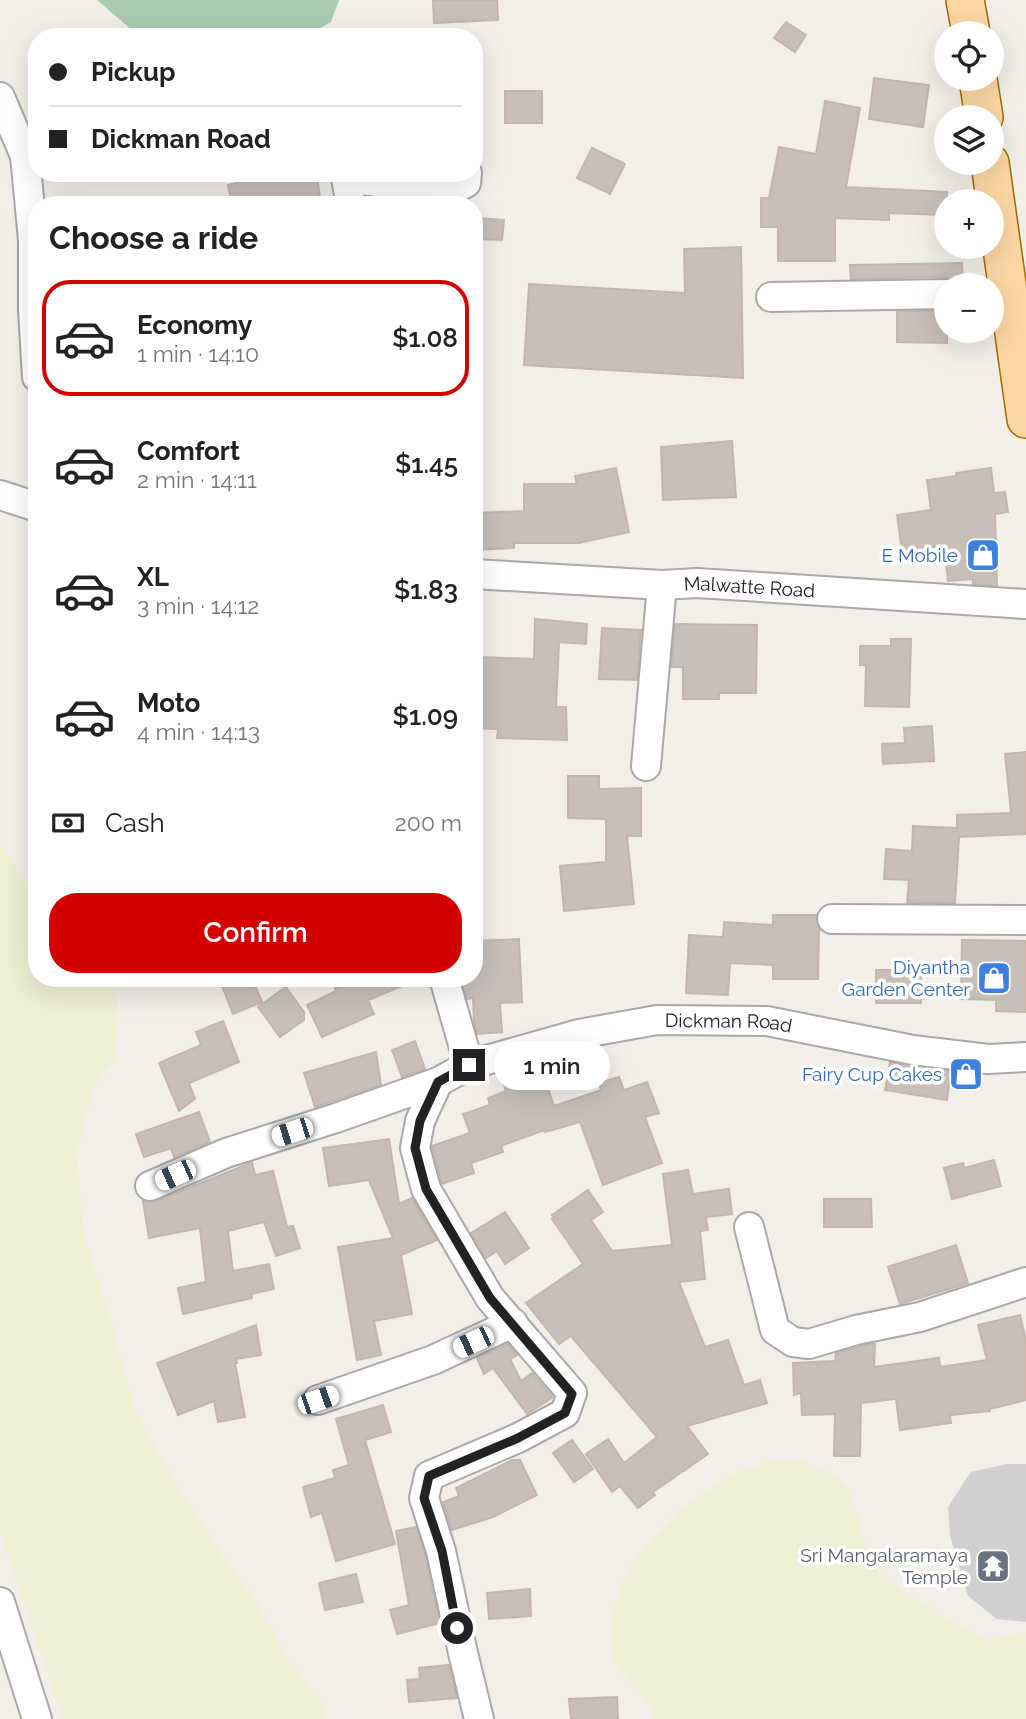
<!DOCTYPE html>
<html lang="en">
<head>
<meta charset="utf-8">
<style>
	body { margin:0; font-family:Raleway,sans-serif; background:#f6f6f6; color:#222; height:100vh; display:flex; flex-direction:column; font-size:26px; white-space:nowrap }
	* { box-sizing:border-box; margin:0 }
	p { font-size:23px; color:#767676 }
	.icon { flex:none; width:38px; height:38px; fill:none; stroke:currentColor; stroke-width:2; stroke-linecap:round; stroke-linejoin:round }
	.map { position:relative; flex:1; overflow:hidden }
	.details { position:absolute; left:28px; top:196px; width:455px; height:791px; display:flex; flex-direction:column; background:#fff; border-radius:28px; box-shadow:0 7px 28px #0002 }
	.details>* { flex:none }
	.top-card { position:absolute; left:28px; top:28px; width:455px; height:154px; border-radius:28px; box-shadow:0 7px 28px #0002; display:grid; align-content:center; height:154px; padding:0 21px; background:#fff }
	.fabs { position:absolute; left:934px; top:21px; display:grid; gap:14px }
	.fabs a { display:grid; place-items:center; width:70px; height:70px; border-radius:50%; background:#fff; box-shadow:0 7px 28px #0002; font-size:35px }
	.end { position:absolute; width:32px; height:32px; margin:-16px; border:9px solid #222; background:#fff; box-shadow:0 0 0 4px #fff }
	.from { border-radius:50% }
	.bubble { position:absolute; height:49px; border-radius:24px; background:#fff; box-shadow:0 7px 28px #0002; font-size:23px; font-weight:600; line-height:49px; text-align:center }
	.car { position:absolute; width:21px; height:42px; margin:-21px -10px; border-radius:9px; box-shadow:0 0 5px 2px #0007; background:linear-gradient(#fff 24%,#345 0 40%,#fff 0 76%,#345 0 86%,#fff 0) }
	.top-card b { display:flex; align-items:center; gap:24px; height:66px; font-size:26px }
	.top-card b+b { border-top:2px solid #e0e0e0 }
	.top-card i { width:18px; height:18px; background:#222 }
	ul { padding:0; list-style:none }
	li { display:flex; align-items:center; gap:21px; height:116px; margin:0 14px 10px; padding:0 7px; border:4px solid transparent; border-radius:28px }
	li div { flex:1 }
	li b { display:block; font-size:26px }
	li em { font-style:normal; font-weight:600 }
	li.on { border-color:#d40000 }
	li>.icon { width:63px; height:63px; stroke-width:1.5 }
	h2 { padding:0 21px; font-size:32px; line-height:84px }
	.pay { display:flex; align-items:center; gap:18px; height:77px; padding:0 21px; font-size:26px }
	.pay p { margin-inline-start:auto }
	.cta { display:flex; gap:14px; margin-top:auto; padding:14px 21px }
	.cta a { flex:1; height:80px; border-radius:28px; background:#d40000; color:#fff; font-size:28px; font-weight:600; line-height:80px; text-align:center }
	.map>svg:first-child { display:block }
</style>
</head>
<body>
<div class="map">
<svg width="1026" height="1719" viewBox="0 0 1026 1719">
	<rect width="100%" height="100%" fill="#f2efe9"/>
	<polygon fill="#d0d0d0" points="1007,1464 1026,1464 1026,1622 997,1619 968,1596 950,1536 948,1507 971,1472"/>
	<g fill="#eef0d5">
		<polygon points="0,846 8,854 37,900 37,978 108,978 118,996 116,1060 93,1086 77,1152 83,1231 112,1325 134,1407 179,1491 204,1525 226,1562 257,1602 287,1658 323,1705 327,1719 63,1719 0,1529"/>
		<polygon points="775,1459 804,1462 831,1474 846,1484 858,1517 868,1556 881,1575 939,1614 991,1641 1011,1634 1026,1633 1026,1719 654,1719 650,1706 612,1659 609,1631 618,1593 637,1557 678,1512 731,1474"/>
	</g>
	<polygon fill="#aacbaf" points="97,0 339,0 331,22 304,37 140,37"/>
	<g fill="#c7bfb8" stroke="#c4b6ab" stroke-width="2">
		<polygon points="433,0 497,0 498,20 434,23"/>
		<polygon points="786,22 806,35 795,52 774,38"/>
		<polygon points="874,78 929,85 923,127 869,119"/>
		<rect x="505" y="91" width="37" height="32"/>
		<polygon points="825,101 860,108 846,187 947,192 947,215 889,213 889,220 835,218 835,261 778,261 778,227 761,227 761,198 769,198 779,147 816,154"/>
		<polygon points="592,148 625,164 610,194 577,178"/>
		<polygon points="317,175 321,205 232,205 228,185 263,177 264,180"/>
		<polygon points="475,218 504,220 502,240 474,239"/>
		<polygon points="741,247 743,378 524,365 529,284 685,293 684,249"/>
		<polygon points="962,263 963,285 954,279 947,277 851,279 850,265"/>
		<polygon points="897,311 947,311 947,343 897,342"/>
		<polygon points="732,441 736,497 663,500 661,447"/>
		<polygon points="616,468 629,532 579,543 514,543 514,548 474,550 474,513 524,511 524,484 577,484 575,476"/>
		<polygon points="991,468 994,493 1005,492 1008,512 995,514 997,586 973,584 973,579 948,581 944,546 902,551 897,515 931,510 927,480 956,476 956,473"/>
		<polygon points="535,619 587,624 586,644 559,642 556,707 566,707 567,740 497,738 498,729 474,728 474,689 477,689 478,657 534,659"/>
		<polygon points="675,624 757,625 756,693 719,693 719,699 683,699 683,667 671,667"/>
		<polygon points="602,628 641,630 637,680 599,679"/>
		<polygon points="891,639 911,639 909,707 865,706 866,665 860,665 860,646 891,646"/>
		<polygon points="932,726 934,761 883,764 882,744 905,743 904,728"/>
		<polygon points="1026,752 1026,834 959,837 955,903 907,903 909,880 884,879 886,849 912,851 913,826 957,828 957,815 1011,813 1005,754"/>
		<polygon points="568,776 599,776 599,789 641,788 641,836 627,836 634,904 564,911 560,866 606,862 606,819 568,818"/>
		<polygon points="773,915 816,915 819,929 818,979 773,979 773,965 730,963 728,995 686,993 689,935 723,937 724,922 773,925"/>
		<polygon points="519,939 522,1002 500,1003 502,1032 477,1034 474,1021 473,998 467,999 461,978 474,978 474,941"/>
		<polygon points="962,940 1026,941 1026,1012 996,1011 996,1000 961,999"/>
		<rect x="876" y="970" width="45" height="33"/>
		<polygon points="219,978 252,978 262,1002 233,1014"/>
		<polygon points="357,978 419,979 368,1000 374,1014 322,1037 307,1005 336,991 335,988"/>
		<polygon points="286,987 304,1012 304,1020 280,1037 258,1007"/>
		<polygon points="223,1021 239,1062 189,1083 195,1099 179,1111 159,1063 201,1045 196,1032"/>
		<polygon points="415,1041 425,1069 402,1077 392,1050"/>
		<polygon points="376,1052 381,1085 315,1107 304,1073"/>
		<polygon points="890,1062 951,1071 947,1100 885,1090"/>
		<polygon points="522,1075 527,1090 546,1083 554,1106 601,1090 599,1083 619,1077 624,1090 647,1082 659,1113 645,1117 662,1163 603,1185 580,1122 545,1132 544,1130 501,1146 503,1152 471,1163 474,1173 442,1184 432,1146 470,1133 463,1114 490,1105 488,1098 506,1091 503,1082"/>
		<polygon points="199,1112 210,1142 174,1157 171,1148 144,1157 136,1134"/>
		<polygon points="389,1139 399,1204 412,1198 437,1240 401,1255 412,1314 374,1321 381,1355 357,1360 338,1247 393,1238 369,1180 329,1186 323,1148"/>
		<polygon points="994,1160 1001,1186 952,1199 944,1168 963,1163 964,1168"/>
		<polygon points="252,1162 255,1175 273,1171 287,1227 293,1226 300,1248 276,1256 264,1222 228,1231 233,1271 269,1264 274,1289 251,1294 252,1298 183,1314 178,1288 206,1282 200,1228 149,1238 143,1201 157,1201"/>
		<polygon points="688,1170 693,1194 729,1189 732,1214 706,1217 708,1230 700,1231 705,1279 679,1282 705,1347 728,1340 744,1385 760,1380 767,1403 687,1426 708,1454 653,1492 655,1495 638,1508 620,1486 612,1492 586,1454 608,1439 624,1463 657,1437 571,1336 559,1344 526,1303 583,1264 552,1219 554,1218 552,1215 588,1190 603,1212 591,1220 612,1251 672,1245 663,1174"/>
		<polygon points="824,1199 871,1199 872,1227 824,1227"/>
		<polygon points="505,1212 529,1248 505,1264 497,1251 486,1258 471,1233"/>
		<polygon points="956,1245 968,1283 900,1304 888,1267"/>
		<polygon points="1020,1315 1026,1341 1026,1400 990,1409 990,1411 950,1415 951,1423 900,1430 896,1399 861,1403 860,1456 834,1456 835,1414 802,1415 801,1393 794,1395 793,1363 835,1361 836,1353 870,1344 875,1344 874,1367 939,1358 940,1367 987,1360 978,1325"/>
		<polygon points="256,1325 261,1355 236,1359 237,1363 235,1363 245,1417 218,1422 214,1401 178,1415 157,1363"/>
		<polygon points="508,1344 517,1355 510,1359 521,1381 532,1373 553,1397 527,1414 493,1368 484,1374 477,1358"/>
		<polygon points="383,1405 391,1432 365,1440 395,1544 336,1561 322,1513 311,1517 303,1487 335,1478 333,1470 349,1465 336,1419"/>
		<polygon points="572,1440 593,1469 574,1482 553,1453"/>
		<polygon points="512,1460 520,1460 537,1495 493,1517 452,1530 443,1502 459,1496 456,1488"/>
		<polygon points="416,1527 425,1555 440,1623 397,1634 390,1610 409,1605 396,1531"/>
		<polygon points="356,1574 363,1602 325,1610 319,1583"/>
		<polygon points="530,1589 531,1616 489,1619 487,1593"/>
		<polygon points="449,1665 457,1698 409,1702 407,1680 420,1679 419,1668"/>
		<polygon points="617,1697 618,1719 571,1719 569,1699"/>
	</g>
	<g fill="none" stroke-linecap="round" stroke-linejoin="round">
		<g stroke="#a9a9a9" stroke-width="32">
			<g id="minor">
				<polyline points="0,97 25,156 33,240 33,310 37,377"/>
				<polyline points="345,173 351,205"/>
				<polyline points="346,178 451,191 466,183 467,173"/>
				<polyline points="771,297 947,294"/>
				<polyline points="0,495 37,507"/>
				<path id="s1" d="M474 574 662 585 697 583 1026 604"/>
				<polyline points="646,766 662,585"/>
				<polyline points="832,919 1026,920"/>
				<polyline points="444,978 469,1065"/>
				<polyline points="438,1082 420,1121 415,1148 426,1189 490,1298 572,1393 565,1413 518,1438 429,1476 424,1498 441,1551 463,1653 479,1719"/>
				<path id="s2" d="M150 1186 226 1153 336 1118 438 1082 469 1065 579 1034 657 1020 767 1021 913 1050 988 1059 1026 1057"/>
				<polyline points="749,1227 775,1330 793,1342 809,1344 856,1330 920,1317 1026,1282"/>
				<polyline points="318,1400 433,1360 513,1323"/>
				<polyline points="0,1602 37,1719"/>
			</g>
		</g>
		<g stroke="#a06b00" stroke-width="40">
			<g id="major">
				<polyline points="965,0 971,33"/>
				<polyline points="978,79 984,117"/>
				<polyline points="990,163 1026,419"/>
			</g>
		</g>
		<use href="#minor" stroke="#fff" stroke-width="28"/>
		<use href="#major" stroke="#fcd6a4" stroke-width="37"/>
	</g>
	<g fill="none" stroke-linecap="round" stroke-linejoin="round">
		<polyline stroke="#222" stroke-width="9" points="457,1628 442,1551 424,1498 429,1476 518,1438 565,1413 572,1394 490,1298 426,1189 415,1148 420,1121 438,1082 469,1065"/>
	</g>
	<defs>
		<g id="shop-square" transform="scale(1.75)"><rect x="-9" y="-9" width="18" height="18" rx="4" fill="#3f7fe0" stroke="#fff"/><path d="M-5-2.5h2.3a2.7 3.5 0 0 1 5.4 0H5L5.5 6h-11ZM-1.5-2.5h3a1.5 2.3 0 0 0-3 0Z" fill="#fff"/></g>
		<g id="temple-square" transform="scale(1.75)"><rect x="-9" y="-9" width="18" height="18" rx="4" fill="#6b7280" stroke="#fff"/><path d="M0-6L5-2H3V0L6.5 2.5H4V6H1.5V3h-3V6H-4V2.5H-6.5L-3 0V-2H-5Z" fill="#fff"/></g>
	</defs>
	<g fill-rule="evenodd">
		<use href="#shop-square" x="983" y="555"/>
		<use href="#shop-square" x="994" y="978"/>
		<use href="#shop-square" x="966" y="1074"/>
		<use href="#temple-square" x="993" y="1566"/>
	</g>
	<g text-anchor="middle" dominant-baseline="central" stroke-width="7" stroke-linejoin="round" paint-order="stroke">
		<g font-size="19" fill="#366cbe" stroke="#fff" text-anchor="end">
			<text x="958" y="555">E Mobile</text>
			<text x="970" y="967">Diyantha<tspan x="970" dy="22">Garden Center</tspan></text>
			<text x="942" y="1074">Fairy Cup Cakes</text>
		</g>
		<g font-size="19" fill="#222" stroke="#fff">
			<text stroke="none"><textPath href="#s1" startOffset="276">Malwatte Road</textPath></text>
			<text stroke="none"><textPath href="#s2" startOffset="607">Dickman Road</textPath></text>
		</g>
		<g font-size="19" fill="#5b616d" stroke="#fff" text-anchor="end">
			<text x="968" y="1555">Sri Mangalaramaya<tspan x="968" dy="22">Temple</tspan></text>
		</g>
	</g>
</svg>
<div class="fabs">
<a><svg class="icon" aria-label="locate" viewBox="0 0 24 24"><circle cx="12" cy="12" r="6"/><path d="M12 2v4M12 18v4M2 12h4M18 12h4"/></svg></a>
<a><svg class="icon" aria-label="layers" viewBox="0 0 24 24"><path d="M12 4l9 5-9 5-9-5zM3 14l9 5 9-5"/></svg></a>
<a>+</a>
<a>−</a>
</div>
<i class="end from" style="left:457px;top:1628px"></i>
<i class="end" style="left:469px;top:1065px"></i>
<div class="bubble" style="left:494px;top:1041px;width:116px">1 min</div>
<i class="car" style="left:292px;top:1132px;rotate:252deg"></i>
<i class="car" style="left:175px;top:1175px;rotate:246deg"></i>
<i class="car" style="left:473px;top:1342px;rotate:245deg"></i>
<i class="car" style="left:318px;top:1400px;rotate:71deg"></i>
<div class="top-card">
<b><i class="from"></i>Pickup</b>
<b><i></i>Dickman Road</b>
</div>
<section class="details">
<h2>Choose a ride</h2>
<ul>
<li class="on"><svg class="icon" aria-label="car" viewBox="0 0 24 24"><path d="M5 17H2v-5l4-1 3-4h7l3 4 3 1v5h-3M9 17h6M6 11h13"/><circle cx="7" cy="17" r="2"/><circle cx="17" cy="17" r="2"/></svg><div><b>Economy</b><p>1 min · 14:10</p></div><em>$1.08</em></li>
<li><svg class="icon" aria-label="car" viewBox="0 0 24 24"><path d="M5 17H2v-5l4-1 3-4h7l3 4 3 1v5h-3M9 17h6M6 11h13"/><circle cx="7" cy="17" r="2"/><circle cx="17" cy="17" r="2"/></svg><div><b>Comfort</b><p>2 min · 14:11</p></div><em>$1.45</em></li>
<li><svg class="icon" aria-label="car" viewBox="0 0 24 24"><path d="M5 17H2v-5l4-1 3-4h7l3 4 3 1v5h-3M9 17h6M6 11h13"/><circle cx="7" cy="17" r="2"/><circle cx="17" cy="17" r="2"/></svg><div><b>XL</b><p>3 min · 14:12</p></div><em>$1.83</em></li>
<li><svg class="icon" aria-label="car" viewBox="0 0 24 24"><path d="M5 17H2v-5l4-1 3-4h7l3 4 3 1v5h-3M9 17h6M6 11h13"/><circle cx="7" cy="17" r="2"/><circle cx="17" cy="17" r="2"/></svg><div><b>Moto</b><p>4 min · 14:13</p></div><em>$1.09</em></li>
</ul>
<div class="pay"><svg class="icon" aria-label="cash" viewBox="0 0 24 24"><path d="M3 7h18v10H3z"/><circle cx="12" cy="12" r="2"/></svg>Cash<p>200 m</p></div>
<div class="cta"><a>Confirm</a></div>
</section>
</div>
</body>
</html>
